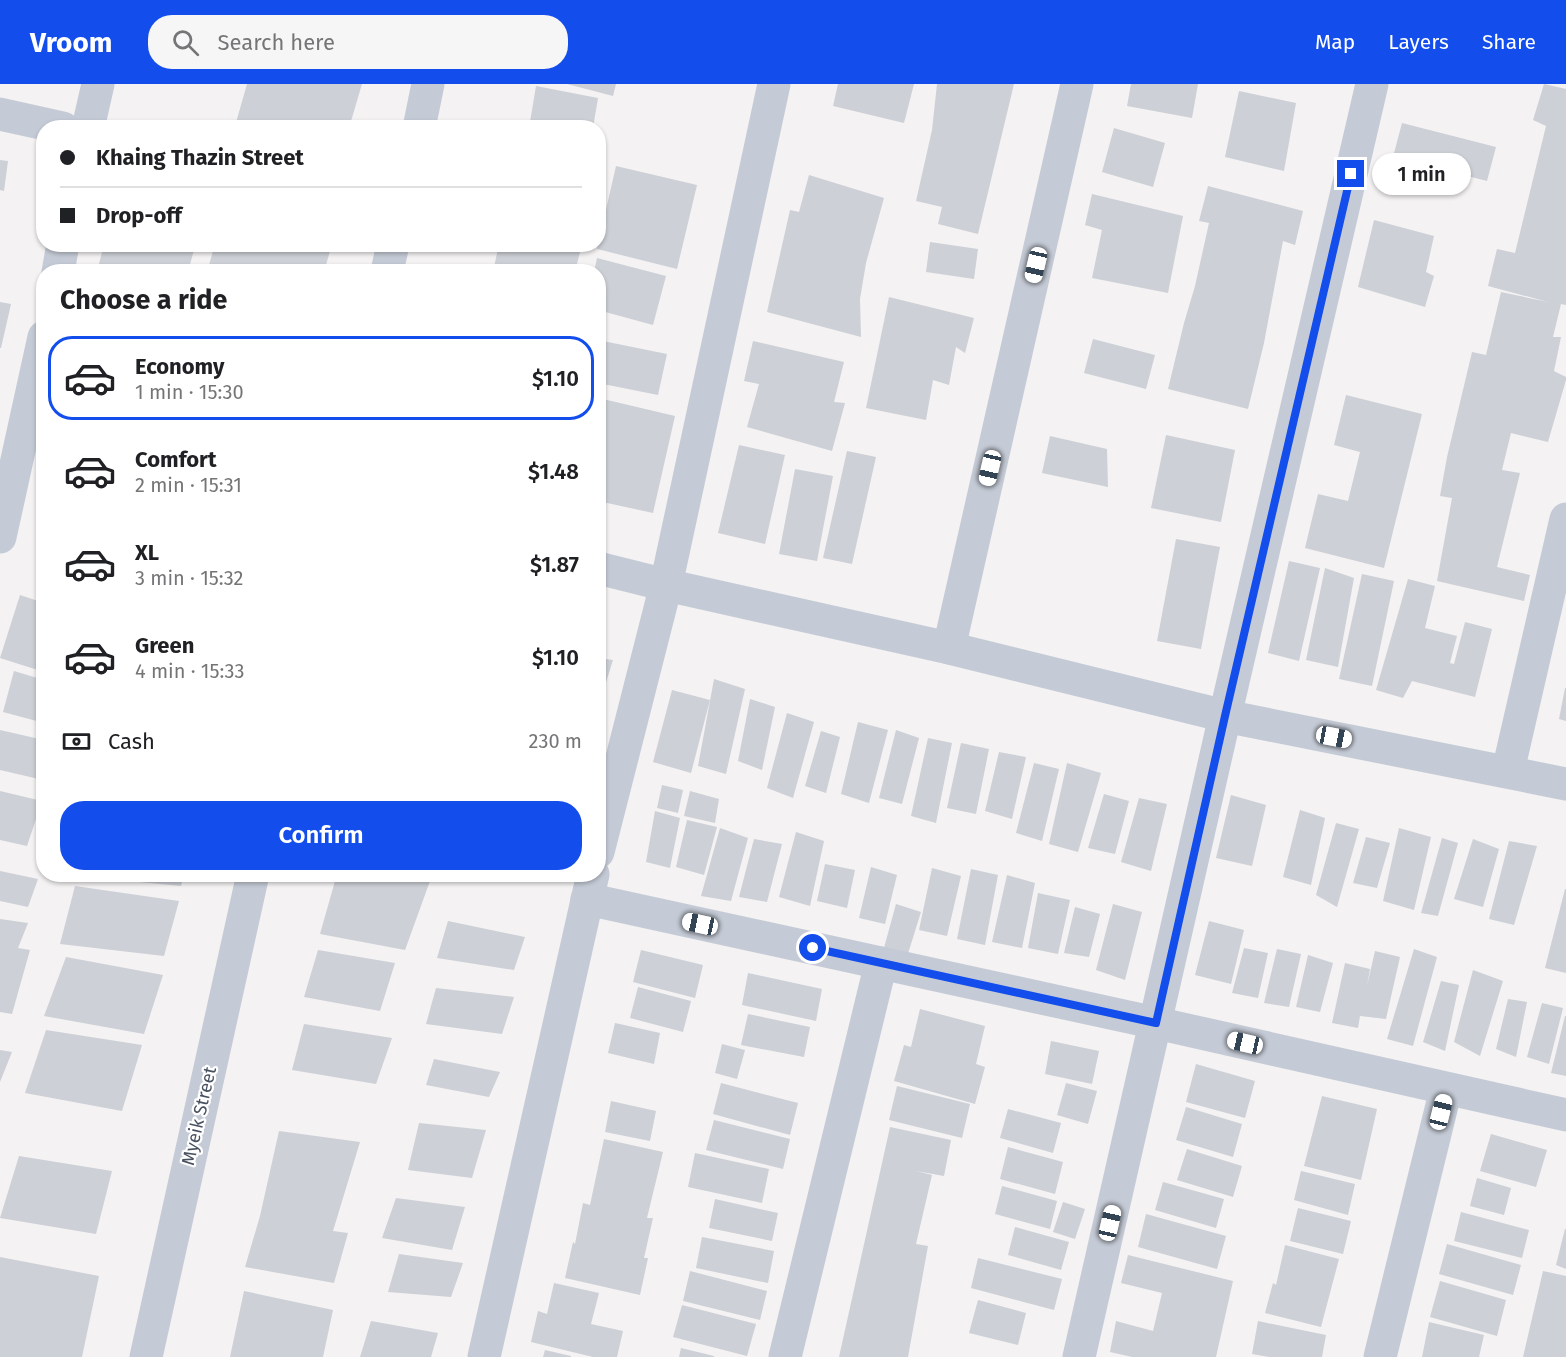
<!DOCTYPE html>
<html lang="en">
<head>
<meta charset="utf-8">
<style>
	body { margin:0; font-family:"Fira Sans",sans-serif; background:#f6f6f6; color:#202124; height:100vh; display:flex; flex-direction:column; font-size:22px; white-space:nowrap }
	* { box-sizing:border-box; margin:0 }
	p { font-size:20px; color:#757577 }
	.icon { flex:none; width:33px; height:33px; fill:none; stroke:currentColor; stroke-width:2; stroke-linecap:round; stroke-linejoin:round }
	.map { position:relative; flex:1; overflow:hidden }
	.drawer { position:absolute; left:36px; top:180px; width:570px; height:618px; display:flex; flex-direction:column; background:#fff; border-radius:24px; box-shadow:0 2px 4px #0004 }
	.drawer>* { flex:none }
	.top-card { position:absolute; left:36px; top:36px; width:570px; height:132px; border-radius:24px; box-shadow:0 2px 4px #0004; display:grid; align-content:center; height:132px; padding:0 24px; background:#fff }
	.end { position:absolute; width:27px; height:27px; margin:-14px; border:8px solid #134eed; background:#fff; box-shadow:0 0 0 3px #fff }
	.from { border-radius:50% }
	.bubble { position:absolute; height:42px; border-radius:21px; background:#fff; box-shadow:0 2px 4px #0004; font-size:20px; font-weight:600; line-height:42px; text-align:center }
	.car { position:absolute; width:18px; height:36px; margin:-18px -9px; border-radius:8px; box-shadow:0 0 4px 2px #0007; background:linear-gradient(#fff 24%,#345 0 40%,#fff 0 76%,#345 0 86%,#fff 0) }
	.top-card b { display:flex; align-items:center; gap:21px; height:57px; font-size:22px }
	.top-card b+b { border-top:2px solid #e0e0e0 }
	.top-card i { width:15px; height:15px; background:#202124 }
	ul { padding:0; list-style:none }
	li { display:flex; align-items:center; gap:18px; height:84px; margin:0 12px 9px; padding:0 12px; border:3px solid transparent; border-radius:24px }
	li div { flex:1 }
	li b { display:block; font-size:22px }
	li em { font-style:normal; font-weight:600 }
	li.active { border-color:#134eed }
	li>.icon { width:54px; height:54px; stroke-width:1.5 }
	h2 { padding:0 24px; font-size:27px; line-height:72px }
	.pay { display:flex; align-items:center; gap:15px; height:66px; padding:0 24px; font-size:22px }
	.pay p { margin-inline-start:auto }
	.button { display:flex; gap:12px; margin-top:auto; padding:12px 24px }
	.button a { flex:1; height:69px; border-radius:24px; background:#134eed; color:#fff; font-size:24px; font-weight:600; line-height:69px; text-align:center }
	header { display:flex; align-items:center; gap:36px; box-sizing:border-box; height:84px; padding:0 30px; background:#134eed; color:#fff }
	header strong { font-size:28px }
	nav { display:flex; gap:33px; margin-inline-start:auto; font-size:21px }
	.search { width:420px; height:54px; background:#f6f6f6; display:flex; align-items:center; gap:15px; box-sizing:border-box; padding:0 21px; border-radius:24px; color:#757577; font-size:22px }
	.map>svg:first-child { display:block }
</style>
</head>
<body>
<header>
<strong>Vroom</strong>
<div class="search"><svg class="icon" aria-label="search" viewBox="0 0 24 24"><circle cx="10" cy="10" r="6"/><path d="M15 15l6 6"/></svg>Search here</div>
<nav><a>Map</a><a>Layers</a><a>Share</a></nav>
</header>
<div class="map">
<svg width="1566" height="1273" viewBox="0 0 1566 1273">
	<rect width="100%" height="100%" fill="#f4f2f2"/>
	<g fill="#cdd0d6">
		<polygon points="247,0 362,0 349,44 235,42"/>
		<polygon points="567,0 616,0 613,12"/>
		<polygon points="838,0 914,0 904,39 833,22"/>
		<polygon points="937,0 1014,0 978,150 938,140 942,123 916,117 932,46"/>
		<polygon points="1131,0 1198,0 1192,34 1127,22"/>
		<polygon points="1544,0 1566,5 1566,221 1561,220 1553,253 1561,253 1554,287 1566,293 1566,296 1548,358 1511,349 1502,386 1520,389 1497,483 1530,491 1524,517 1437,497 1452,414 1440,412 1447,373 1472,268 1486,271 1501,208 1548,218 1488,202 1497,165 1515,169 1546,42 1533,36"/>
		<polygon points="536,2 598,14 593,44 529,44"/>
		<polygon points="1239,7 1296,19 1284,87 1225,73"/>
		<polygon points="1402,39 1496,63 1487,97 1393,73"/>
		<polygon points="1114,44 1165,59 1153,103 1102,88"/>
		<polygon points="0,76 8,77 4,107 0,106"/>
		<polygon points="616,82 697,101 677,185 597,165"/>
		<polygon points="809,91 884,114 866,179 860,215 861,253 767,228 790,126 799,128"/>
		<polygon points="1208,102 1303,127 1295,161 1283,157 1264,259 1248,325 1168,305 1184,239 1195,202 1209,139 1199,137"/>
		<polygon points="1092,110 1183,132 1168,209 1092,194 1102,146 1085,141"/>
		<polygon points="1374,136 1434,152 1426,188 1434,192 1425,223 1358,203"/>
		<polygon points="930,158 978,165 974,195 926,188"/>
		<polygon points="104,160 189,160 195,162 188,188 97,188"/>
		<polygon points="215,160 332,160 324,188 207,188"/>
		<polygon points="499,160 582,160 575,188 493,188"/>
		<polygon points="597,174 666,192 653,241 598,226 598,188 594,188"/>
		<polygon points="889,213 974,234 965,269 956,263 949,301 933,296 926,336 866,324"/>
		<polygon points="0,218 11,220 1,264 0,264"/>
		<polygon points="1093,255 1155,271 1146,305 1084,289"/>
		<polygon points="598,256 667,270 658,311 598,299"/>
		<polygon points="753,257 844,278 834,318 845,319 832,367 747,343 759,300 744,297"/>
		<polygon points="1346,311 1422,330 1384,484 1305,464 1318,410 1348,417 1360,368 1334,361"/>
		<polygon points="603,315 675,332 653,429 598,417 598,336"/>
		<polygon points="1166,351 1235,366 1221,438 1151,424"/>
		<polygon points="1050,352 1107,365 1108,403 1042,389"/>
		<polygon points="739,361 785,371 765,460 718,449"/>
		<polygon points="847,367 876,373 852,480 823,474"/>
		<polygon points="795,385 833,392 817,477 779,470"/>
		<polygon points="1176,455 1220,463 1201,565 1157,557"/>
		<polygon points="1289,477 1320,484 1299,577 1268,569"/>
		<polygon points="1325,484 1354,494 1338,583 1306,576"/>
		<polygon points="1362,490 1394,497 1372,602 1339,595"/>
		<polygon points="1408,495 1435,502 1425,544 1457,552 1450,579 1454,580 1465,538 1492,545 1475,613 1412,597 1403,614 1376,606"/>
		<polygon points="20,511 44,519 44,588 0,574"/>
		<polygon points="598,574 613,576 599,621 598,621"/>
		<polygon points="14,587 44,596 44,639 3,628"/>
		<polygon points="714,595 745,605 726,690 698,682"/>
		<polygon points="1565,604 1566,604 1566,637 1559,635"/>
		<polygon points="672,606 710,616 691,689 653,678"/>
		<polygon points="750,615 775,623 762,686 738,677"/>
		<polygon points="787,629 814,638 793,714 767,704"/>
		<polygon points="858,638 888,646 869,719 841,710"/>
		<polygon points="0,646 44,656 43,696 0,686"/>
		<polygon points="896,646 919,654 902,720 879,714"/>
		<polygon points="821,647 840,653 826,709 805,702"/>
		<polygon points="928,654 952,659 936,739 911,732"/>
		<polygon points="961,659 989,665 976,730 947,724"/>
		<polygon points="999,668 1026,673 1012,735 985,727"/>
		<polygon points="1034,679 1059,685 1042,757 1016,749"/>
		<polygon points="1067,679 1101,689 1078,768 1049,760"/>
		<polygon points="662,701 683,706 678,729 657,724"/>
		<polygon points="0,707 42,717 27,762 0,756"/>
		<polygon points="690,707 719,715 715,739 684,732"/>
		<polygon points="1104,710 1129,717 1115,770 1088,764"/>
		<polygon points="1231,711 1266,721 1252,782 1216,774"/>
		<polygon points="1139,714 1167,720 1151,787 1121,778"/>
		<polygon points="1300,726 1325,734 1311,801 1283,793"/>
		<polygon points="655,727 680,734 670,784 646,778"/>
		<polygon points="687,736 717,743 704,791 676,783"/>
		<polygon points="1336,739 1359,745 1337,823 1316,811"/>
		<polygon points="720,744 748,754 731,817 701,812"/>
		<polygon points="1399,744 1431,753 1414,826 1383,817"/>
		<polygon points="796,748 824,757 810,822 779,813"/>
		<polygon points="1366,753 1390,759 1377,804 1353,799"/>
		<polygon points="1442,754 1458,759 1438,832 1421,829"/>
		<polygon points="754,755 782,760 767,818 739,813"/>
		<polygon points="1473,755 1499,765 1483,823 1454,815"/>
		<polygon points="1509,757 1537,762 1514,841 1489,835"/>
		<polygon points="825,780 855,786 847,824 817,817"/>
		<polygon points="871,783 897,791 885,840 859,834"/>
		<polygon points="932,784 961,792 947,852 919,846"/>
		<polygon points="971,785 998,791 985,861 957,855"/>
		<polygon points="0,787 38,795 28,823 0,817"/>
		<polygon points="98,790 184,790 181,802 97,794"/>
		<polygon points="337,790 392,790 430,797 405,866 320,850"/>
		<polygon points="1007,791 1035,799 1022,864 992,858"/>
		<polygon points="75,802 179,817 164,872 60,860"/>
		<polygon points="1565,805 1566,805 1566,889 1545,884"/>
		<polygon points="1038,809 1070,816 1058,870 1028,864"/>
		<polygon points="896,820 921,828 906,876 882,871"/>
		<polygon points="1113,820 1142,828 1125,896 1096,886"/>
		<polygon points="1075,823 1100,830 1089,873 1064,869"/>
		<polygon points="0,835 28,839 18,864 30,866 12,930 0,928"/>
		<polygon points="448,837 525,853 514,886 437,874"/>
		<polygon points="1209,837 1244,846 1231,900 1195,891"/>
		<polygon points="1244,864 1268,869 1258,914 1232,909"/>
		<polygon points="1277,865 1301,870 1289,923 1264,919"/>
		<polygon points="1414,865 1437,873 1413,962 1387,955"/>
		<polygon points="318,866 395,879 380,927 304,913"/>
		<polygon points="641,866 703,881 695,914 633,898"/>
		<polygon points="1375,867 1400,873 1386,935 1360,932 1358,944 1332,939 1345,879 1370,885 1367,902"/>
		<polygon points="1308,871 1333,879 1320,928 1296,923"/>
		<polygon points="66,873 163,891 144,950 44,932"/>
		<polygon points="1473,886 1503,897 1480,972 1454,958"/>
		<polygon points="748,889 822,905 816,937 742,921"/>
		<polygon points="1441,897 1459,901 1445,967 1423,958"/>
		<polygon points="638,903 691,917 683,948 630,934"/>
		<polygon points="436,904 514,913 502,950 426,940"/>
		<polygon points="1508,915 1527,918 1516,973 1496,965"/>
		<polygon points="1542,919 1563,924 1549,980 1527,973"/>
		<polygon points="920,925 985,942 976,980 985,983 975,1020 894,997 904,961 911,963"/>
		<polygon points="748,930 810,943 804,973 741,961"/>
		<polygon points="1565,932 1566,932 1566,992 1551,989"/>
		<polygon points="615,939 660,949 654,980 608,969"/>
		<polygon points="304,940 392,954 376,1000 292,986"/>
		<polygon points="46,946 142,961 122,1027 25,1009"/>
		<polygon points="1051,957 1099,967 1092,1000 1045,990"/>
		<polygon points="722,960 745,966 737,995 715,989"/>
		<polygon points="0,966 12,968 0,998"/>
		<polygon points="434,975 500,988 489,1013 426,1001"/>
		<polygon points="1196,980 1255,997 1245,1034 1186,1018"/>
		<polygon points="721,999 798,1019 790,1051 713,1030"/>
		<polygon points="1066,999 1097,1007 1088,1040 1057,1031"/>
		<polygon points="897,1002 970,1020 962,1054 889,1036"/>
		<polygon points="1322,1012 1377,1025 1361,1096 1304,1082"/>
		<polygon points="611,1017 656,1027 650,1057 605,1048"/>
		<polygon points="1186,1023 1242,1040 1233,1073 1176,1056"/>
		<polygon points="1008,1025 1061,1039 1053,1069 1000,1054"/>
		<polygon points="714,1036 790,1055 783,1085 706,1066"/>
		<polygon points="419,1039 486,1046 472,1094 408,1086"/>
		<polygon points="890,1043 951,1056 944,1092 916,1087 932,1091 916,1160 928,1162 908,1273 839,1273"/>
		<polygon points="279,1047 360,1058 333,1147 348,1149 334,1199 245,1183 260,1132"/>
		<polygon points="1491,1050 1547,1066 1536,1103 1480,1087"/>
		<polygon points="604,1055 663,1068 647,1134 653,1134 644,1174 648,1174 640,1211 565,1194 573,1158 575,1160 583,1119 590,1121"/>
		<polygon points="1008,1063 1063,1078 1055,1110 1000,1095"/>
		<polygon points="1187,1065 1242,1082 1233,1113 1177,1096"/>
		<polygon points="695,1069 769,1085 762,1119 688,1103"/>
		<polygon points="19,1072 112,1087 96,1150 0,1134"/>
		<polygon points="1301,1087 1355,1100 1348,1131 1294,1116"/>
		<polygon points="1477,1094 1511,1104 1504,1131 1470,1122"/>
		<polygon points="1163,1098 1224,1115 1216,1144 1155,1126"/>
		<polygon points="1002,1102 1057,1117 1050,1145 995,1130"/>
		<polygon points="396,1114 465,1123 452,1166 382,1154"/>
		<polygon points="715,1115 778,1129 772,1157 709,1144"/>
		<polygon points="1063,1118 1085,1125 1075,1155 1053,1148"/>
		<polygon points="1298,1124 1351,1137 1343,1170 1290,1157"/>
		<polygon points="1461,1128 1529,1146 1522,1174 1454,1157"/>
		<polygon points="1146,1130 1226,1152 1217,1185 1138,1163"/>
		<polygon points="1015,1143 1069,1158 1061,1186 1008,1171"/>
		<polygon points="1565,1145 1566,1145 1566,1185 1556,1181"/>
		<polygon points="702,1153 774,1167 768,1199 696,1184"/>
		<polygon points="1447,1160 1521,1181 1513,1211 1439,1190"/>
		<polygon points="1285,1161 1339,1175 1321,1243 1265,1229 1273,1199 1276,1201"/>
		<polygon points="399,1170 463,1179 451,1213 388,1208"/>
		<polygon points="1128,1171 1233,1197 1216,1273 1132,1273 1110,1268 1116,1237 1153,1247 1162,1209 1121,1199"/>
		<polygon points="0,1173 99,1192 82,1273 0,1273"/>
		<polygon points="978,1174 1062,1195 1054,1226 971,1204"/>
		<polygon points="690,1187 767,1207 760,1236 683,1217"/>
		<polygon points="1543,1187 1566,1192 1566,1273 1523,1273"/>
		<polygon points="1440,1197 1506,1216 1497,1252 1430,1233"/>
		<polygon points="554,1199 599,1209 591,1240 623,1247 617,1273 593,1273 531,1258 538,1227 547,1230"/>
		<polygon points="244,1207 333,1226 323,1273 230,1273"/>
		<polygon points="978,1216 1026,1229 1018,1261 969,1249"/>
		<polygon points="682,1221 756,1240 747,1272 673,1253"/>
		<polygon points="371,1237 438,1249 431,1273 360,1273"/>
		<polygon points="1258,1237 1326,1251 1322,1273 1269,1273 1252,1270"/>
		<polygon points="1429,1238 1484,1251 1479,1273 1422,1273"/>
		<polygon points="681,1264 714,1272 714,1273 679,1273"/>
		<polygon points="545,1266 571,1272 571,1273 543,1273"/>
	</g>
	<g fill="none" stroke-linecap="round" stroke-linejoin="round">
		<g stroke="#c5cbd6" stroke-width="33">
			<polyline points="0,30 63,44"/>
			<polyline points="88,44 98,0"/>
			<polyline points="419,44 428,0"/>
			<polyline points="58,188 63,160"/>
			<polyline points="387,188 393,160"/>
			<polyline points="0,453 44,253"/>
			<polyline points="598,484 666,501 949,564 1225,632 1566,700"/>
			<polyline points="949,564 1077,0"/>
			<polyline points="1508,687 1566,435"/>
			<polyline points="598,768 666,501 774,0"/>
			<polyline points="587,815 1156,939 1566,1031"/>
			<polyline points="146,1273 253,790"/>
			<polyline points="484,1273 593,790"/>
			<polyline points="785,1273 881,879"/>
			<polyline points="1079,1273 1225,632 1372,0"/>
			<polyline points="1380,1273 1446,1005"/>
		</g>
	</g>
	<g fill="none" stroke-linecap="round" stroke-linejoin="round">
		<polyline stroke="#134eed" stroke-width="8" points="813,864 1156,939 1225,632 1351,90"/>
	</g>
	<g text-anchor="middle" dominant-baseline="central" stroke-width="4.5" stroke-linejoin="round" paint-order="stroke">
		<g font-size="18" fill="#485160" stroke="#fff">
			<text transform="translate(199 1032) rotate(-77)">Myeik Street</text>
		</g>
	</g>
</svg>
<i class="end from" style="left:813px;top:864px"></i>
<i class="end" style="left:1351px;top:90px"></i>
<div class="bubble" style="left:1372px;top:69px;width:99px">1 min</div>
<i class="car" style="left:1036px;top:181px;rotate:193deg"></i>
<i class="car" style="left:990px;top:384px;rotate:193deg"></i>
<i class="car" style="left:1334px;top:653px;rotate:101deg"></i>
<i class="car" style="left:700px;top:840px;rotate:282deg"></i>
<i class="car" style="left:1245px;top:959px;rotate:283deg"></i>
<i class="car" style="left:1441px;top:1028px;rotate:14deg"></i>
<i class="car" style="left:1110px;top:1139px;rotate:13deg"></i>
<div class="top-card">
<b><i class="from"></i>Khaing Thazin Street</b>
<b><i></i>Drop-off</b>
</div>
<section class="drawer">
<h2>Choose a ride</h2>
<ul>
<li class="active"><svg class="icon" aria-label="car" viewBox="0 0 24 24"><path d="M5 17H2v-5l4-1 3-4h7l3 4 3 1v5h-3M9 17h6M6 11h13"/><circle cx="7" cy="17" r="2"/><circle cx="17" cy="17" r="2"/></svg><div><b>Economy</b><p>1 min · 15:30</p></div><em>$1.10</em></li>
<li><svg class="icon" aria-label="car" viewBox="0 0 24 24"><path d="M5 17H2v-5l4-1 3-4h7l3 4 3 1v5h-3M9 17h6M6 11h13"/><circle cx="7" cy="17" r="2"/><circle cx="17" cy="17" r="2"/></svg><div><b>Comfort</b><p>2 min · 15:31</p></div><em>$1.48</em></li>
<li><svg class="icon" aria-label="car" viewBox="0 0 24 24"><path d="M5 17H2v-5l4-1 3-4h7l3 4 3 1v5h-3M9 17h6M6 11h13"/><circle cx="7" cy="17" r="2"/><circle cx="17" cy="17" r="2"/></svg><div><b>XL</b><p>3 min · 15:32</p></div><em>$1.87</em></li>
<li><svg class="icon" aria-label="car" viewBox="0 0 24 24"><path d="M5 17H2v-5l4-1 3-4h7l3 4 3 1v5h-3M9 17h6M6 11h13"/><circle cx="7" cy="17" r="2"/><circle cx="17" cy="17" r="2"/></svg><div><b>Green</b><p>4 min · 15:33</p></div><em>$1.10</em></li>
</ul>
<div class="pay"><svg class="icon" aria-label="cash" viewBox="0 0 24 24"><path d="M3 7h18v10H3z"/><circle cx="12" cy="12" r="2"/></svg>Cash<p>230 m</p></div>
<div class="button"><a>Confirm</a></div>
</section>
</div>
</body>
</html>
